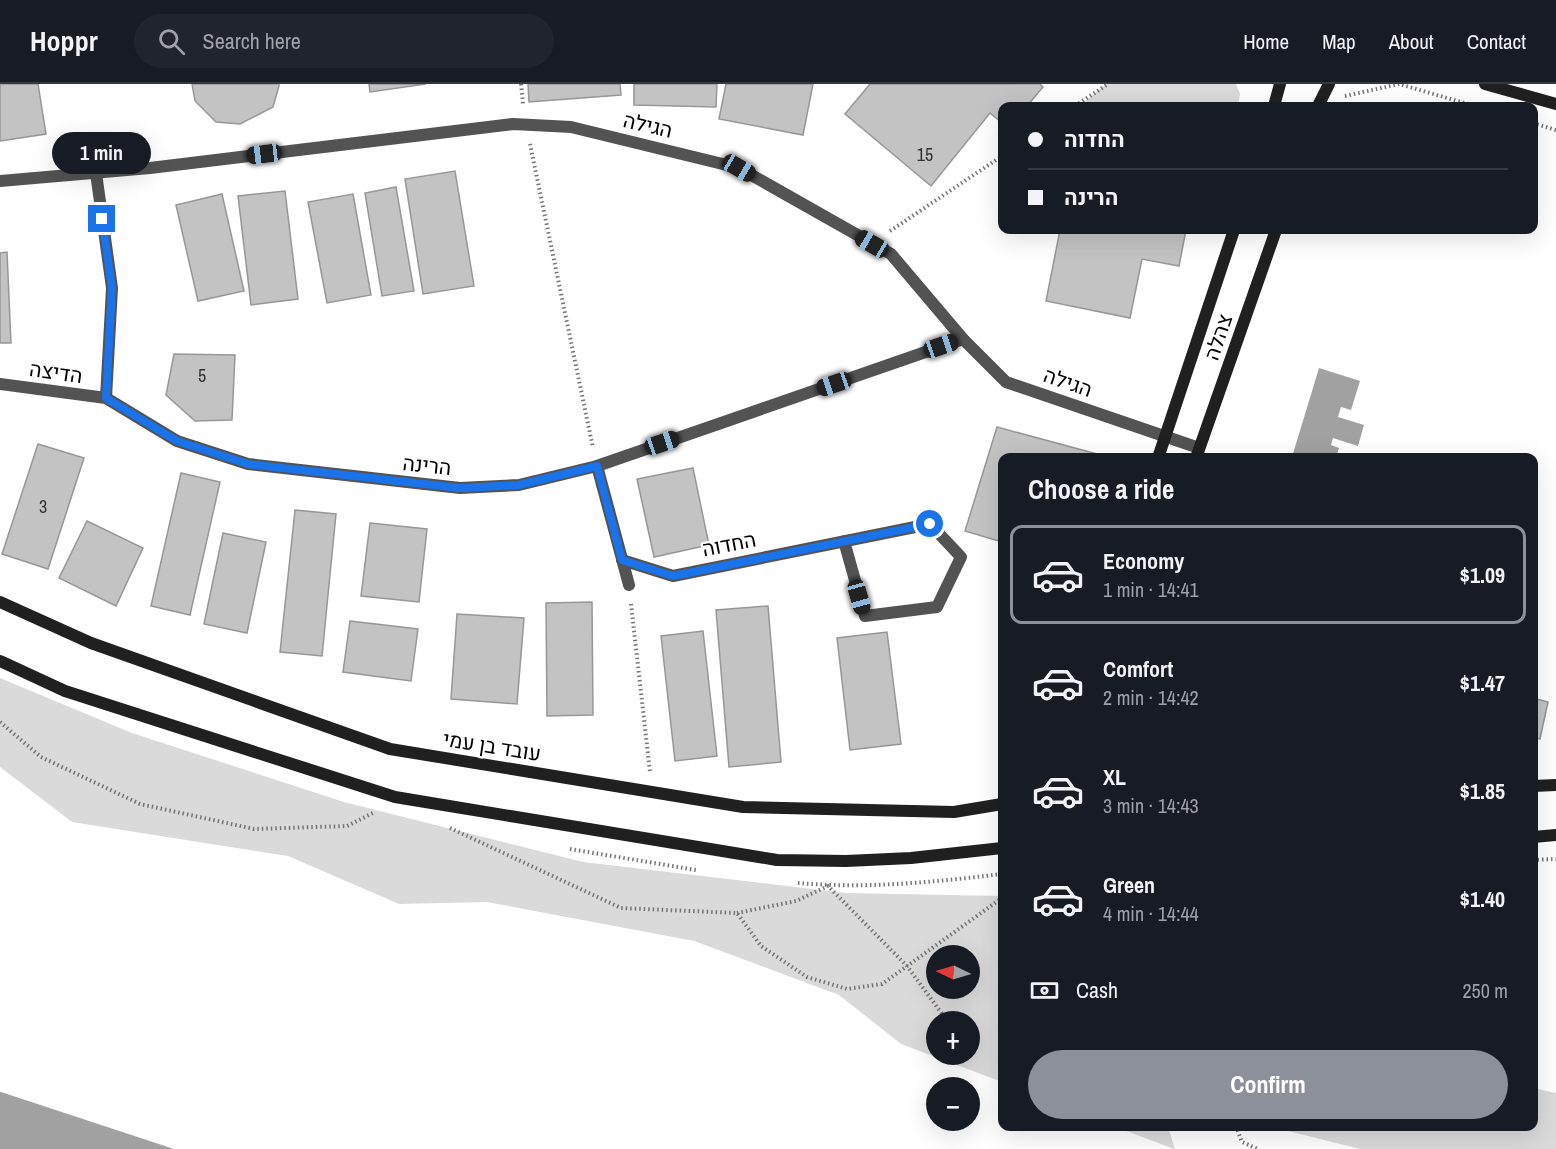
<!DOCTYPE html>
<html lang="en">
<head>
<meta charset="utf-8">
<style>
	body { margin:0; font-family:"Archivo Narrow",Heebo,sans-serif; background:#20242c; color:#f1f3f6; height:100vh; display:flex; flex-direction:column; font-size:22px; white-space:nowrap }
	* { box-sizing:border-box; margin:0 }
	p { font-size:20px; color:#9ea1a6 }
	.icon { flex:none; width:33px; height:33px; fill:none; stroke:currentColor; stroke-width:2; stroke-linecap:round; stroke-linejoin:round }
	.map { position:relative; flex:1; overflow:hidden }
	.panel { position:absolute; left:998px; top:369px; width:540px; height:678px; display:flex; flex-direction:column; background:#171b24; border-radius:12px; box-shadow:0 6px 24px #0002 }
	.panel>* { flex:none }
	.banner { position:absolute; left:998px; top:18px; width:540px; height:132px; border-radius:12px; box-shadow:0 6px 24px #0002; display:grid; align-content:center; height:132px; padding:0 30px; background:#171b24 }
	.needle { width:39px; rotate:275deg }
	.controls { position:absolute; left:926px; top:861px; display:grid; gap:12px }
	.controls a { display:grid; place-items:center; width:54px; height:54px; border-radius:50%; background:#171b24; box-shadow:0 6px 24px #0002; font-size:30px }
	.end { position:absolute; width:27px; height:27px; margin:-14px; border:8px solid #1a73e8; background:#fff; box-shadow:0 0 0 3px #fff }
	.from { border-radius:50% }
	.bubble { position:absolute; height:42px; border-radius:21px; background:#171b24; box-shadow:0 6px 24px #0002; font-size:20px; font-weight:700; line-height:42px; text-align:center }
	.car { position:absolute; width:18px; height:36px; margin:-18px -9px; border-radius:8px; box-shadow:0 0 4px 2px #0007; background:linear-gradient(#222 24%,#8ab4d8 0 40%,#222 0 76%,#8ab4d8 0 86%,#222 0) }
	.banner b { display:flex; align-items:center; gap:21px; height:57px; font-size:22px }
	.banner b+b { border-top:2px solid #363941 }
	.banner i { width:15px; height:15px; background:#f1f3f6 }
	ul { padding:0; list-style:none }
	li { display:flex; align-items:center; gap:18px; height:99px; margin:0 12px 9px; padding:0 18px; border:3px solid transparent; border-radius:12px }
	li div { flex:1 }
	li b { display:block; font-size:22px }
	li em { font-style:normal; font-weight:700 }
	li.active { border-color:#8c9099 }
	li>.icon { width:54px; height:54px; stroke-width:1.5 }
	h2 { padding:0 30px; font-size:27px; line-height:72px }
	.pay { display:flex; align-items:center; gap:15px; height:66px; padding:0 30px; font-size:22px }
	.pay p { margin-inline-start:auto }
	.action { display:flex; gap:12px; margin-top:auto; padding:12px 30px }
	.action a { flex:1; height:69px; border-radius:36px; background:#8c9099; color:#fff; font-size:24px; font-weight:700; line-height:69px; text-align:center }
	header { display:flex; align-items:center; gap:36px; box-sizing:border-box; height:84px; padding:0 30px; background:#171b24; border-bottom:2px solid #363941 }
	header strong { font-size:28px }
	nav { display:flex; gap:33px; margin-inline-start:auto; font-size:21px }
	.search { width:420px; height:54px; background:#20242c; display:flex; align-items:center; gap:15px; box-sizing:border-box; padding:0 21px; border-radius:33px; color:#9ea1a6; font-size:22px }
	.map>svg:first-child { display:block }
</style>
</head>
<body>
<header>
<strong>Hoppr</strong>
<div class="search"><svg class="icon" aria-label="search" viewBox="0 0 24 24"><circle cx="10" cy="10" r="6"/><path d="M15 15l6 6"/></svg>Search here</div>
<nav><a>Home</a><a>Map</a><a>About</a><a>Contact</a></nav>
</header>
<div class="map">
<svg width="1556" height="1065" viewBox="0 0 1556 1065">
	<rect width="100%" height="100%" fill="#fff"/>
	<g fill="#dadada" fill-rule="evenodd">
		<polygon points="1106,0 1236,0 1240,10 1238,22 1080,22"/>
		<path d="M0 594 132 649 344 718 583 778 846 809 1002 812V998L901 960 839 911 694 857 487 818 399 820 288 772 72 738 0 683ZM936 872H969V904H936ZM936 938H969V970H936Z"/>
		<polygon points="1533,1004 1556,1009 1556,1065 1360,1065 1272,1043 1533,1042"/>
		<polygon points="1116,1043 1168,1043 1175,1065 1174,1065"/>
	</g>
	<g fill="#a1a1a1">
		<polygon points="1319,284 1360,297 1351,326 1341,323 1338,333 1364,341 1358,362 1333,354 1331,361 1339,364 1336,373 1292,373"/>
		<polygon points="0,1008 1,1008 174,1065 0,1065"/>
	</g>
	<g fill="#c3c3c3" stroke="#979797" stroke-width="1.5">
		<polygon points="0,0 38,0 46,50 0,57"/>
		<polygon points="192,0 279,0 279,2 273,23 240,40 216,38 195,17"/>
		<polygon points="369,0 426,0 370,8"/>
		<polygon points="528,0 620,0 621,11 529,18"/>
		<polygon points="634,0 717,0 716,23 634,21"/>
		<polygon points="726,0 813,0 803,51 719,35"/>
		<polygon points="870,0 1040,0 1043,3 1027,22 1002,22 1002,39 990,29 931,102 845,30"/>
		<polygon points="455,87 474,202 423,210 405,95"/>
		<polygon points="396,103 414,207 382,212 365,109"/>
		<polygon points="285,107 298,215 251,221 238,112"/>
		<polygon points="222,110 244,207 198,217 176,121"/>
		<polygon points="353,110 371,211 327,219 308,118"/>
		<polygon points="1060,146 1186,146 1179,182 1142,175 1130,234 1046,217"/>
		<polygon points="7,168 11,259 0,259 0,169"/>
		<polygon points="174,270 235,271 232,336 195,337 166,311"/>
		<polygon points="997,343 1112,374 1002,374 1002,458 965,447"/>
		<polygon points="38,360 84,374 48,485 2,470"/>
		<polygon points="693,384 709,461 654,473 637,395"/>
		<polygon points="181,389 220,398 190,531 151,522"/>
		<polygon points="295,426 336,430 322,572 280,568"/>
		<polygon points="87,437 143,464 116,522 59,494"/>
		<polygon points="370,439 427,445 419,518 361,512"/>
		<polygon points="223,449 266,458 247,549 204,540"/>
		<polygon points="592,518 593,631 547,632 546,519"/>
		<polygon points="768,522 781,678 729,683 716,526"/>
		<polygon points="457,530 524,534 517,620 451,615"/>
		<polygon points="350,537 418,545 411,597 343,588"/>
		<polygon points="703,547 717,672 675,677 661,552"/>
		<polygon points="887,548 901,660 850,666 837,554"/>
		<polygon points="1533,614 1548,618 1540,655 1533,654"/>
	</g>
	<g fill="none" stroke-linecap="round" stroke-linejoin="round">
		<g stroke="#757575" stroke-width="4" stroke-dasharray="1.5 3" stroke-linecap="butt">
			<polyline points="521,0 523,20"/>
			<polyline points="1345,12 1399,0 1475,22"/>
			<polyline points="1075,22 1108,0"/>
			<polyline points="1533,39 1556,46"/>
			<polyline points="530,60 593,364"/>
			<polyline points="890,147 1002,72"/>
			<polyline points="631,520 650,688"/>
			<polyline points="0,638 41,673 140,720 254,745 347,742 375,728"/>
			<polyline points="450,744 621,824 737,829 761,862 807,893 847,905 882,900 1002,814"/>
			<polyline points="570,765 696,786"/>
			<polyline points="1533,776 1556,775"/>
			<path d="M798 799C866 805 935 798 1002 790"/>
			<polyline points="737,829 796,817 828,802 907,882 948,938"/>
			<polyline points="1236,1042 1242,1058 1258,1065"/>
		</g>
		<g stroke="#535353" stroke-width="12">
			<polyline points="96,89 112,204 106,314"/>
			<polyline points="0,97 150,84 513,40 571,43 739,84 891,170 963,255 1006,298 1199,364"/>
			<polyline points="0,300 106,314 177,357 248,380 460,404 519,401 597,382 963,255"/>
			<polyline points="597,382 629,501"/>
			<polyline points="622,476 673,492 930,440 961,473 937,523 865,532 844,457"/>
		</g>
		<g stroke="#202020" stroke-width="12">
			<polyline points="1485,0 1556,20"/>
			<polyline points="1274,22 1280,0"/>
			<polyline points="1318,22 1329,0"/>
			<polyline points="1158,374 1234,146"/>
			<polyline points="1196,374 1276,146"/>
			<polyline points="0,518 91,559 390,665 743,723 954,728 1002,720"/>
			<polyline points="0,577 65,607 395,713 777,776 846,777 911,774 1002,764"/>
			<polyline points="1533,702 1556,701"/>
			<polyline points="1533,753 1556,751"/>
		</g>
	</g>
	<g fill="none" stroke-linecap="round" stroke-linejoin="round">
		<polyline stroke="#1a73e8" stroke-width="8" points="102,135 112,204 106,314 177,357 248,380 460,404 519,401 597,382 622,476 673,492 930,440"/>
	</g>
	<g text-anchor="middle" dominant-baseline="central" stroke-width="4.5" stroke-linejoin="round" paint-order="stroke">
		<g font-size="18" fill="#313131">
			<text x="925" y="70">15</text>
			<text x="202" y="291">5</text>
			<text x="43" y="422">3</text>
		</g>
		<g font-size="21" fill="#000" stroke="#fff">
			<text transform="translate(648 41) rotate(13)">הגילה</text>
			<text transform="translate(1218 253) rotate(-71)">צהלה</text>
			<text transform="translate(56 288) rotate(8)">הדיצה</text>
			<text transform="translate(1068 298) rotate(19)">הגילה</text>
			<text transform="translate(427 381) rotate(6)">הרינה</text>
			<text transform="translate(729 460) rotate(-11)">החדוה</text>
			<text transform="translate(492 662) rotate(9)">עובד בן עמי</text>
		</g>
	</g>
</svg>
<div class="controls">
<a><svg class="needle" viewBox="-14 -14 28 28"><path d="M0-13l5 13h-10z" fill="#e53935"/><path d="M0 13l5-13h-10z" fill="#9ea1a6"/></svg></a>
<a>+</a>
<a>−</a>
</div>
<i class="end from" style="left:930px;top:440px"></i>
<i class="end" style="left:102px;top:135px"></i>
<div class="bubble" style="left:52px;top:48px;width:99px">1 min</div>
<i class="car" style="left:264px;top:70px;rotate:263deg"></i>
<i class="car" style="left:739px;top:84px;rotate:120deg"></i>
<i class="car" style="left:872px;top:160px;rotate:300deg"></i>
<i class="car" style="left:941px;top:262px;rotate:71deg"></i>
<i class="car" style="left:834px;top:300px;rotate:251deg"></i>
<i class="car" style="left:662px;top:359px;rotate:71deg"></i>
<i class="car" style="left:859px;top:513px;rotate:164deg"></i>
<div class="banner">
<b><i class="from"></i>החדוה</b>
<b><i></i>הרינה</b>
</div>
<section class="panel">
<h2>Choose a ride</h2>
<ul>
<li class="active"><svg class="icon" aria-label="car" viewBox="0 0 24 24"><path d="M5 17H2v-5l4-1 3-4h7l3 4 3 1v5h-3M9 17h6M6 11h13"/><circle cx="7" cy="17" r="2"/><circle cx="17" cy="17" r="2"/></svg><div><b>Economy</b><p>1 min · 14:41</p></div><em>$1.09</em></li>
<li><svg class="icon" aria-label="car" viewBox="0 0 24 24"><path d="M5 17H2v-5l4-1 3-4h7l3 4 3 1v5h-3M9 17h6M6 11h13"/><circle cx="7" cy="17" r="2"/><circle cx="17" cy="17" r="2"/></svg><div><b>Comfort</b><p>2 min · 14:42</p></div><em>$1.47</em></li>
<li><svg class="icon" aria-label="car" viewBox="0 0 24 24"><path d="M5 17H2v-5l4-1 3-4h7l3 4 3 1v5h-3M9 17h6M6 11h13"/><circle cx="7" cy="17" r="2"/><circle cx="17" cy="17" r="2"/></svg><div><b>XL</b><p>3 min · 14:43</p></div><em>$1.85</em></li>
<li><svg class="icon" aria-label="car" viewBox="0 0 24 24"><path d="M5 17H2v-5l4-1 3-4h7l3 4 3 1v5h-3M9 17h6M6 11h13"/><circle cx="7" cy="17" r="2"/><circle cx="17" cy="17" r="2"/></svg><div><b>Green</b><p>4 min · 14:44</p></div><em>$1.40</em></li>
</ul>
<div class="pay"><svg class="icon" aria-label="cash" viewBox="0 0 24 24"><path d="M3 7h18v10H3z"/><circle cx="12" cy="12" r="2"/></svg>Cash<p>250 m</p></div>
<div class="action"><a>Confirm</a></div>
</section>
</div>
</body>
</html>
